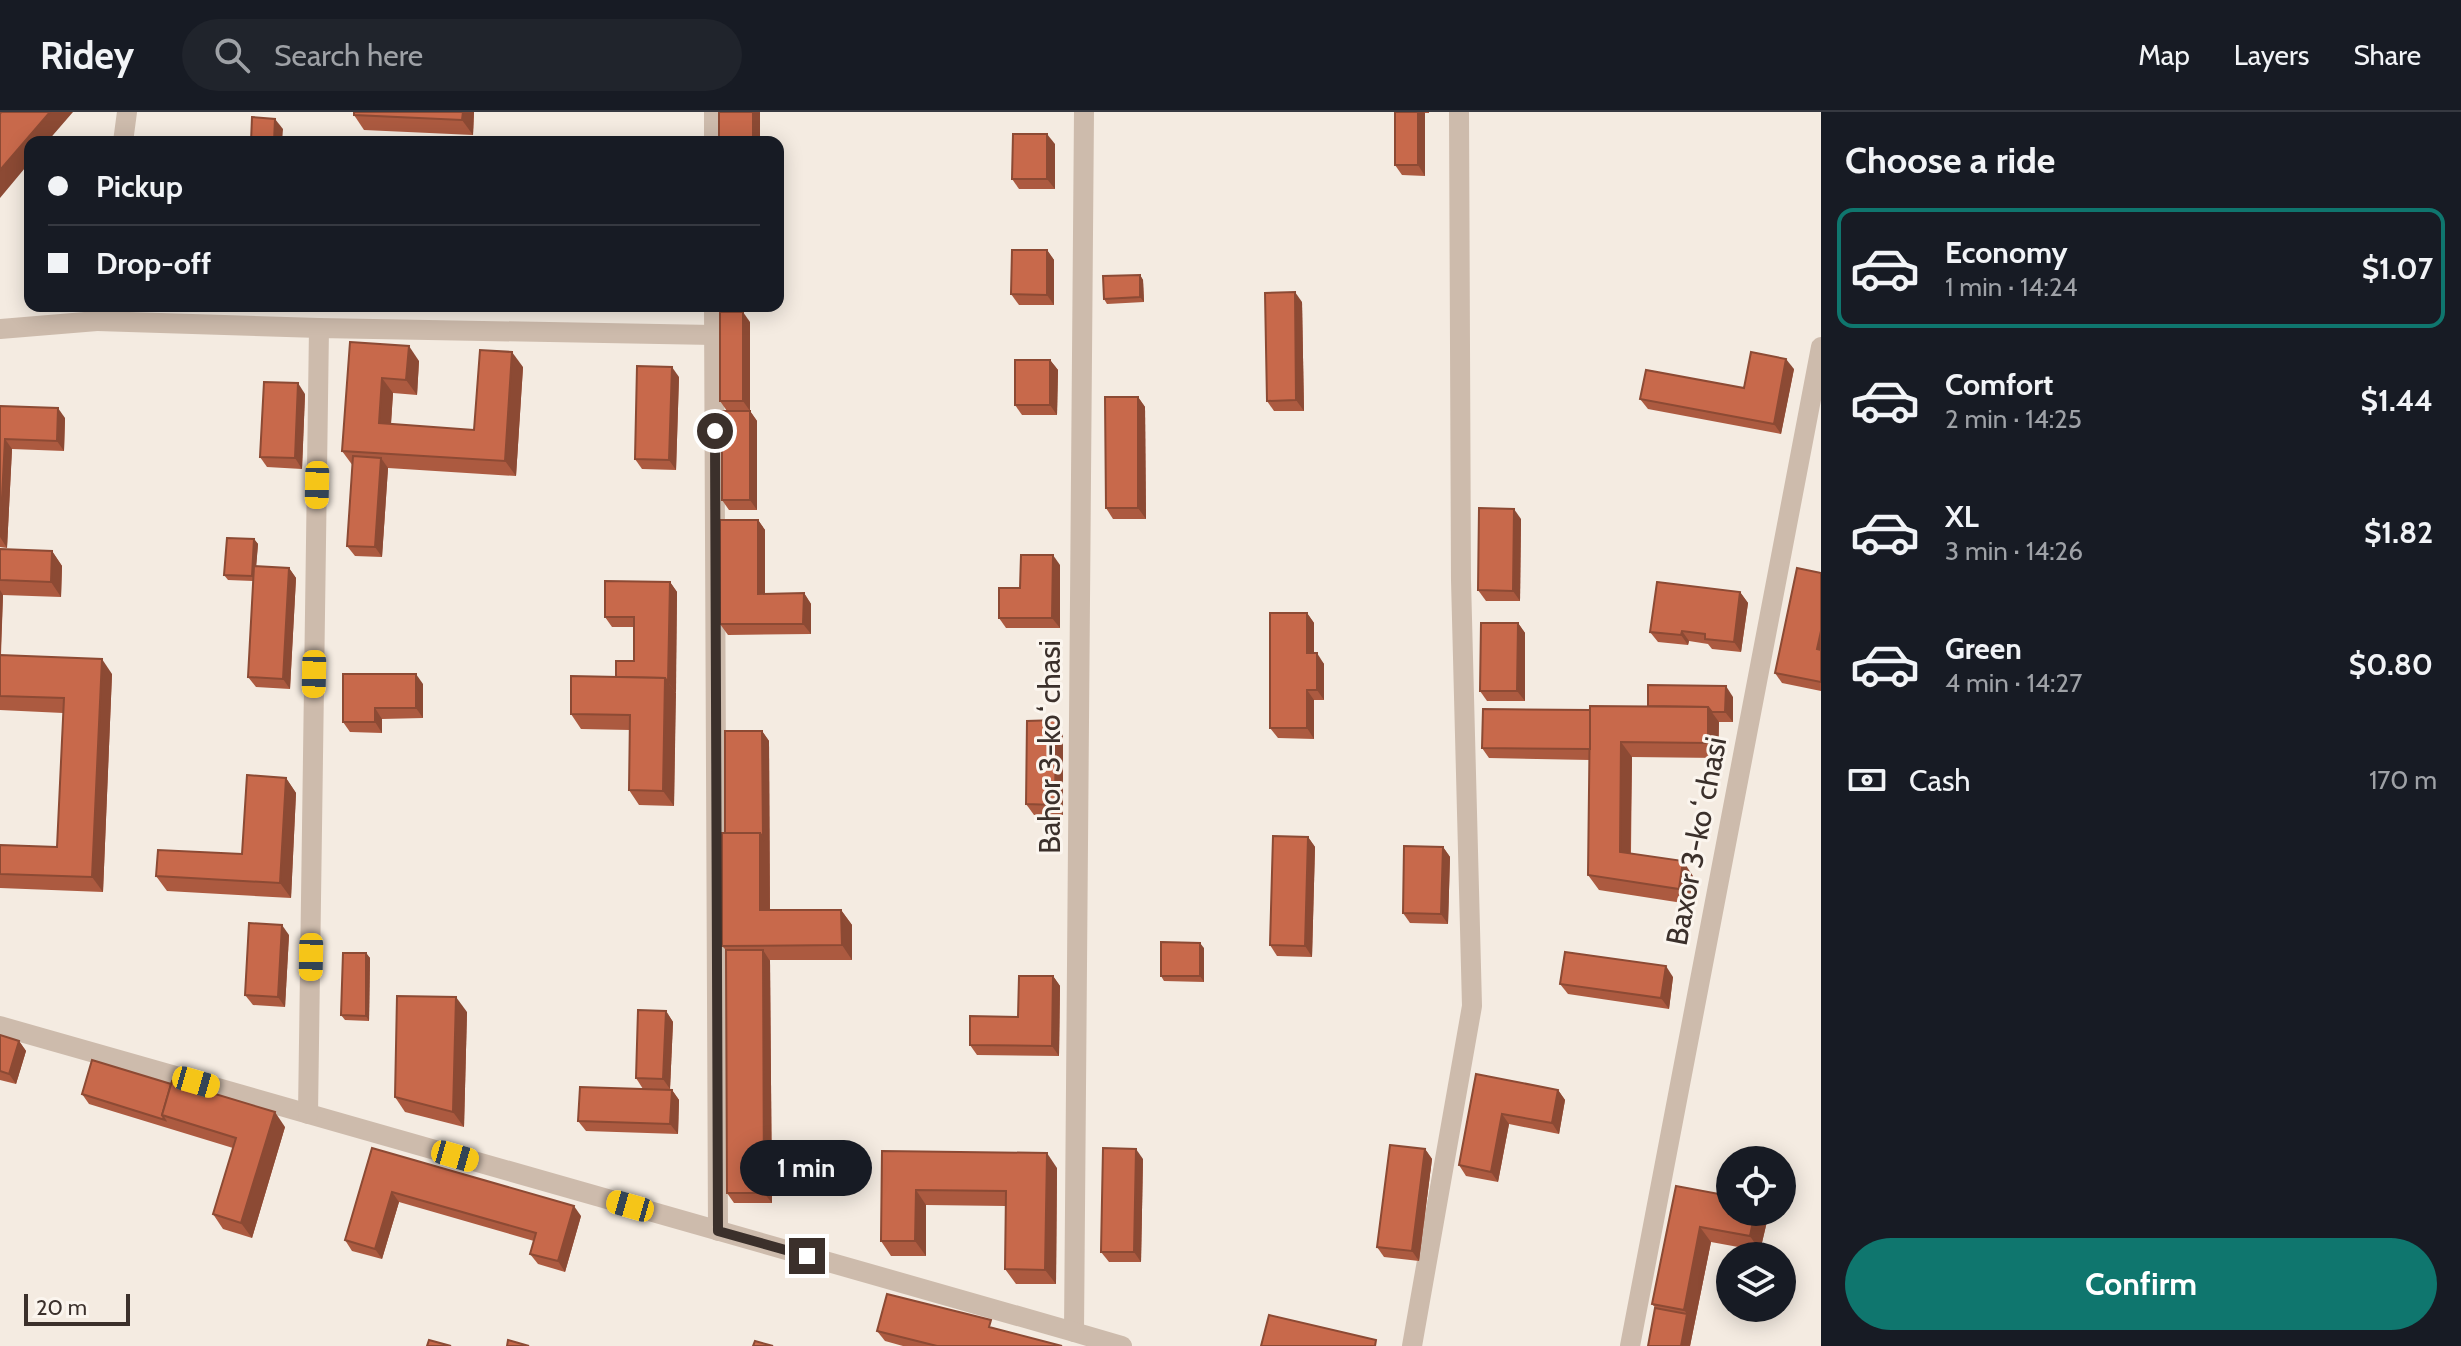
<!DOCTYPE html>
<html lang="en">
<head>
<meta charset="utf-8">
<style>
	body { margin:0; font-family:Cabin,sans-serif; background:#20242c; color:#f1f3f6; height:100vh; display:flex; flex-direction:column; font-size:30px; white-space:nowrap }
	* { box-sizing:border-box; margin:0 }
	p { font-size:26px; color:#9ea1a6 }
	.icon { flex:none; width:44px; height:44px; fill:none; stroke:currentColor; stroke-width:2; stroke-linecap:round; stroke-linejoin:round }
	.map { position:relative; flex:1; overflow:hidden }
	.sheet { display:flex; flex-direction:column; background:#171b24; width:640px }
	.sheet>* { flex:none }
	.hud { position:absolute; left:24px; top:24px; width:760px; height:176px; border-radius:16px; box-shadow:0 4px 20px #0003; display:grid; align-content:center; height:176px; padding:0 24px; background:#171b24 }
	.tools { position:absolute; left:1716px; top:1034px; display:grid; gap:16px }
	.tools a { display:grid; place-items:center; width:80px; height:80px; border-radius:50%; background:#171b24; box-shadow:0 4px 20px #0003; font-size:40px }
	.scale { position:absolute; left:24px; bottom:20px; width:106px; box-sizing:border-box; padding-left:8px; border:4px solid #3b302b; border-top:0; font-size:22px; line-height:28px; white-space:nowrap; color:#3b302b; -webkit-text-stroke:6px #fbf5ee; paint-order:stroke }
	.end { position:absolute; width:36px; height:36px; margin:-18px; border:10px solid #3b302b; background:#fff; box-shadow:0 0 0 4px #fff }
	.from { border-radius:50% }
	.bubble { position:absolute; height:56px; border-radius:28px; background:#171b24; box-shadow:0 4px 20px #0003; font-size:26px; font-weight:700; line-height:56px; text-align:center }
	.car { position:absolute; width:24px; height:48px; margin:-24px -12px; border-radius:10px; box-shadow:0 0 6px 2px #0007; background:linear-gradient(#f5c518 24%,#345 0 40%,#f5c518 0 76%,#345 0 86%,#f5c518 0) }
	.hud b { display:flex; align-items:center; gap:28px; height:76px; font-size:30px }
	.hud b+b { border-top:2px solid #363941 }
	.hud i { width:20px; height:20px; background:#f1f3f6 }
	ul { padding:0; list-style:none }
	li { display:flex; align-items:center; gap:24px; height:120px; margin:0 16px 12px; padding:0 8px; border:4px solid transparent; border-radius:16px }
	li div { flex:1 }
	li b { display:block; font-size:30px }
	li em { font-style:normal; font-weight:700 }
	li.selected { border-color:#0f766e }
	li>.icon { width:72px; height:72px; stroke-width:1.5 }
	h2 { padding:0 24px; font-size:36px; line-height:96px }
	.pay { display:flex; align-items:center; gap:20px; height:88px; padding:0 24px; font-size:30px }
	.pay p { margin-inline-start:auto }
	.cta { display:flex; gap:16px; margin-top:auto; padding:16px 24px }
	.cta a { flex:1; height:92px; border-radius:48px; background:#0f766e; color:#fff; font-size:32px; font-weight:700; line-height:92px; text-align:center }
	header { display:flex; align-items:center; gap:48px; box-sizing:border-box; height:112px; padding:0 40px; background:#171b24; border-bottom:2px solid #363941 }
	header strong { font-size:38px }
	nav { display:flex; gap:44px; margin-inline-start:auto; font-size:28px }
	.search { width:560px; height:72px; background:#20242c; display:flex; align-items:center; gap:20px; box-sizing:border-box; padding:0 28px; border-radius:44px; color:#9ea1a6; font-size:30px }
	main { display:flex; flex:1; min-height:0 }
	.map>svg:first-child { display:block }
</style>
</head>
<body>
<header>
<strong>Ridey</strong>
<div class="search"><svg class="icon" aria-label="search" viewBox="0 0 24 24"><circle cx="10" cy="10" r="6"/><path d="M15 15l6 6"/></svg>Search here</div>
<nav><a>Map</a><a>Layers</a><a>Share</a></nav>
</header>
<main>
<div class="map">
<svg width="1821" height="1234" viewBox="0 0 1821 1234">
	<rect width="100%" height="100%" fill="#f4ebe1"/>
	<g fill="none" stroke-linecap="round" stroke-linejoin="round">
		<g stroke="#cdbbac" stroke-width="20">
			<polyline points="714,0 714,30"/>
			<polyline points="1084,0 1074,1220 1122,1234"/>
			<polyline points="123,30 127,0"/>
			<polyline points="100,194 97,209 319,216"/>
			<polyline points="714,194 718,1119"/>
			<polyline points="0,217 97,209"/>
			<polyline points="0,914 1074,1220"/>
			<polyline points="308,1002 319,216 714,223"/>
			<polyline points="1412,1234 1472,894 1461,468 1459,0"/>
			<polyline points="1630,1234 1821,235"/>
		</g>
	</g>
	<g fill="#ac5a40">
		<polygon points="474,0 473,23 364,18 354,3"/>
		<polygon points="1395,0 1429,0 1429,1 1425,1 1425,64 1402,63 1395,53"/>
		<polygon points="1055,32 1055,77 1019,77 1012,67"/>
		<polygon points="1047,138 1054,148 1054,193 1019,193 1011,182"/>
		<polygon points="1140,163 1143,168 1144,190 1107,192 1104,187"/>
		<polygon points="1302,190 1304,299 1274,299 1267,289"/>
		<polygon points="750,210 750,299 757,309 757,398 729,398 722,388 727,299 720,289"/>
		<polygon points="350,230 419,249 417,283 393,281 391,312 474,318 523,255 516,364 388,356 382,445 355,444 347,434 353,354 342,339"/>
		<polygon points="1050,248 1058,258 1057,303 1022,303 1015,293"/>
		<polygon points="1794,257 1781,322 1648,297 1640,287 1744,276"/>
		<polygon points="679,265 676,358 642,357 635,347"/>
		<polygon points="305,282 302,357 267,355 260,345"/>
		<polygon points="1138,285 1145,295 1146,407 1113,407 1106,396"/>
		<polygon points="0,294 65,306 64,339 12,337 7,436 0,435"/>
		<polygon points="1521,407 1520,489 1486,489 1478,478"/>
		<polygon points="758,408 765,418 765,482 804,481 811,492 811,522 728,523 720,512"/>
		<polygon points="254,427 258,432 256,454 289,456 296,466 290,577 256,575 248,565 253,469 228,468 224,463"/>
		<polygon points="0,437 52,439 62,454 61,485 3,483 1,543 112,562 103,780 0,776 0,733 57,735 63,601 0,598"/>
		<polygon points="1060,453 1060,516 1006,516 999,506 1020,476"/>
		<polygon points="1821,461 1821,579 1782,571 1775,561"/>
		<polygon points="670,470 677,480 674,694 639,693 629,678 630,618 581,617 571,602 634,549 634,515 612,515 605,505"/>
		<polygon points="1740,480 1748,491 1741,540 1712,537 1708,532 1689,529 1688,533 1658,530 1650,520"/>
		<polygon points="1307,501 1314,511 1314,541 1324,552 1324,588 1314,588 1314,627 1278,626 1270,616"/>
		<polygon points="1518,511 1525,521 1525,589 1487,589 1480,579"/>
		<polygon points="423,572 423,606 382,607 382,621 350,620 343,610"/>
		<polygon points="1733,585 1733,610 1719,610 1718,646 1632,645 1631,741 1693,764 1689,792 1599,778 1588,763 1590,648 1489,646 1482,636 1590,598 1648,594"/>
		<polygon points="762,619 769,629 770,798 841,798 852,813 852,848 770,848 772,1091 734,1091 727,1081 726,838 722,834 725,721"/>
		<polygon points="1063,619 1063,703 1034,703 1026,692"/>
		<polygon points="286,666 296,681 291,786 167,779 156,764 242,742"/>
		<polygon points="1308,725 1315,735 1312,845 1277,844 1270,833"/>
		<polygon points="1443,735 1450,745 1448,812 1410,811 1403,801"/>
		<polygon points="289,823 285,895 253,893 245,883"/>
		<polygon points="1204,836 1204,870 1164,869 1161,864"/>
		<polygon points="366,841 370,846 369,909 345,908 341,903"/>
		<polygon points="1053,864 1060,874 1059,944 977,943 970,933 1018,905"/>
		<polygon points="1673,865 1669,897 1568,882 1560,872"/>
		<polygon points="666,899 673,910 670,977 643,977 636,966"/>
		<polygon points="467,900 464,1015 405,1000 395,985"/>
		<polygon points="0,923 19,929 26,939 16,972 0,968"/>
		<polygon points="1476,962 1558,978 1565,988 1559,1022 1509,1012 1498,1070 1466,1064 1459,1053"/>
		<polygon points="672,978 679,988 678,1022 586,1019 578,1009"/>
		<polygon points="82,982 285,1015 252,1126 223,1117 213,1102 233,1036 89,992"/>
		<polygon points="372,1036 581,1104 565,1160 538,1152 530,1142 534,1129 399,1090 382,1147 352,1139 345,1128"/>
		<polygon points="1425,1037 1432,1047 1419,1149 1384,1145 1377,1135"/>
		<polygon points="882,1039 1057,1056 1056,1172 1016,1172 1005,1157 1006,1094 926,1093 926,1144 891,1144 881,1129"/>
		<polygon points="1143,1047 1141,1150 1109,1150 1101,1140"/>
		<polygon points="1676,1074 1768,1105 1760,1139 1711,1130 1690,1234 1652,1192"/>
		<polygon points="997,1217 1062,1234 903,1234 885,1229 877,1219"/>
	</g>
	<g fill="#8c4a34">
		<polygon points="50,0 73,0 47,30 30,30 30,50 0,86 0,58"/>
		<polygon points="463,0 474,0 473,23 462,8"/>
		<rect x="753" y="0" width="7" height="30"/>
		<polygon points="1418,0 1424,0 1425,1 1425,64 1418,53"/>
		<polygon points="275,7 283,17 282,30 274,30"/>
		<polygon points="1047,22 1055,32 1055,77 1047,67"/>
		<polygon points="778,56 779,57 779,90 778,88"/>
		<polygon points="1047,138 1054,148 1054,193 1047,183"/>
		<polygon points="1140,163 1143,168 1144,190 1140,185"/>
		<polygon points="1295,180 1302,190 1304,299 1296,288"/>
		<polygon points="743,200 750,210 750,299 743,289"/>
		<polygon points="409,234 419,249 417,283 406,268"/>
		<polygon points="512,240 523,255 516,364 505,349"/>
		<polygon points="1786,247 1794,257 1781,322 1774,312"/>
		<polygon points="1050,248 1058,258 1057,303 1050,293"/>
		<polygon points="672,255 679,265 676,358 669,348"/>
		<polygon points="382,266 393,281 390,326 379,311"/>
		<polygon points="298,271 305,282 302,357 295,346"/>
		<polygon points="1138,285 1145,295 1146,407 1138,396"/>
		<polygon points="58,296 65,306 64,339 57,329"/>
		<polygon points="750,299 757,309 757,398 750,388"/>
		<polygon points="5,327 12,337 7,436 0,425"/>
		<polygon points="381,346 388,356 382,445 375,435"/>
		<polygon points="1514,397 1521,407 1520,489 1513,479"/>
		<polygon points="758,408 765,418 765,492 758,482"/>
		<polygon points="254,427 258,432 255,469 252,464"/>
		<polygon points="52,439 62,454 61,485 51,470"/>
		<polygon points="1053,443 1060,453 1060,516 1052,506"/>
		<polygon points="289,456 296,466 290,577 283,567"/>
		<polygon points="670,470 677,480 676,581 668,570"/>
		<polygon points="0,478 3,483 0,558"/>
		<polygon points="1740,480 1748,491 1741,540 1734,530"/>
		<polygon points="804,481 811,492 811,522 803,512"/>
		<polygon points="1307,501 1314,511 1314,551 1307,541"/>
		<polygon points="1518,511 1525,521 1525,589 1517,579"/>
		<polygon points="1682,519 1689,529 1688,533 1681,523"/>
		<polygon points="1821,519 1821,542 1817,537"/>
		<polygon points="1317,541 1324,552 1324,588 1317,578"/>
		<polygon points="102,547 112,562 103,780 92,765"/>
		<polygon points="416,562 423,572 423,606 416,596"/>
		<polygon points="665,566 676,581 674,694 663,679"/>
		<polygon points="1726,574 1733,585 1733,610 1725,600"/>
		<polygon points="1307,578 1314,588 1314,627 1307,616"/>
		<polygon points="1708,595 1719,610 1718,646 1708,631"/>
		<polygon points="375,596 382,607 382,621 375,610"/>
		<polygon points="1056,608 1063,619 1063,703 1055,693"/>
		<polygon points="762,619 769,629 770,813 760,798 760,721"/>
		<polygon points="1621,630 1632,645 1630,755 1620,740"/>
		<polygon points="286,666 296,681 291,786 280,771"/>
		<polygon points="1308,725 1315,735 1312,845 1305,834"/>
		<polygon points="1443,735 1450,745 1448,812 1441,802"/>
		<polygon points="1683,749 1693,764 1689,792 1679,777"/>
		<polygon points="841,798 852,813 852,848 842,833"/>
		<polygon points="282,813 289,823 285,895 278,885"/>
		<polygon points="1200,831 1204,836 1204,870 1200,864"/>
		<polygon points="763,838 770,849 772,1091 764,1081"/>
		<polygon points="366,841 370,846 369,909 366,904"/>
		<polygon points="1666,854 1673,865 1669,897 1661,886"/>
		<polygon points="1053,864 1060,874 1059,944 1052,934"/>
		<polygon points="456,885 467,900 464,1015 453,1000"/>
		<polygon points="666,899 673,910 670,977 663,967"/>
		<polygon points="19,929 26,939 16,972 9,962"/>
		<polygon points="672,978 679,988 678,1022 670,1012"/>
		<polygon points="1558,978 1565,988 1559,1022 1552,1011"/>
		<polygon points="275,1000 285,1015 252,1126 241,1111"/>
		<polygon points="1502,1002 1509,1012 1498,1070 1491,1060"/>
		<polygon points="1136,1037 1143,1047 1141,1150 1134,1140"/>
		<polygon points="1425,1037 1432,1047 1419,1149 1412,1139"/>
		<polygon points="1047,1041 1057,1056 1056,1172 1045,1158"/>
		<polygon points="916,1078 926,1093 926,1144 915,1129"/>
		<polygon points="392,1080 399,1090 382,1147 375,1137"/>
		<polygon points="574,1094 581,1104 565,1160 558,1149"/>
		<polygon points="1755,1100 1764,1100 1768,1105 1760,1139 1750,1124"/>
		<polygon points="1700,1115 1711,1130 1690,1234 1681,1234 1687,1202 1684,1198"/>
	</g>
	<g fill="#c8694b" stroke="#8c4a34" stroke-width="2">
		<polygon points="1,0 50,0 0,58 0,2"/>
		<polygon points="354,0 463,0 462,8 354,3"/>
		<rect x="719" y="0" width="34" height="30"/>
		<rect x="1395" y="0" width="23" height="53"/>
		<polygon points="252,5 275,7 274,30 251,30"/>
		<polygon points="1013,22 1047,22 1047,67 1012,67"/>
		<polygon points="1012,138 1047,138 1047,183 1011,182"/>
		<polygon points="1140,163 1140,185 1104,187 1103,164"/>
		<polygon points="1295,180 1296,288 1267,289 1265,181"/>
		<rect x="720" y="200" width="23" height="89"/>
		<polygon points="350,230 409,234 406,268 382,266 379,311 474,318 480,238 512,240 505,349 342,339"/>
		<polygon points="1751,240 1786,247 1774,312 1640,287 1646,258 1744,276"/>
		<rect x="1015" y="248" width="35" height="45"/>
		<polygon points="637,254 672,255 669,348 635,347"/>
		<polygon points="264,270 298,271 295,346 260,345"/>
		<polygon points="1105,285 1138,285 1138,396 1106,396"/>
		<polygon points="0,294 58,296 57,329 5,327 0,425"/>
		<rect x="722" y="299" width="28" height="89"/>
		<polygon points="353,344 381,346 375,435 347,434"/>
		<polygon points="1479,396 1514,397 1513,479 1478,478"/>
		<polygon points="720,408 758,408 758,482 804,481 803,512 720,512"/>
		<polygon points="227,426 254,427 252,464 224,463"/>
		<polygon points="0,437 52,439 51,470 0,468"/>
		<polygon points="1021,443 1053,443 1052,506 999,506 999,476 1020,476"/>
		<polygon points="254,454 289,456 283,567 248,565"/>
		<polygon points="1797,456 1821,461 1821,519 1817,537 1821,538 1821,570 1775,561"/>
		<polygon points="605,469 670,470 668,570 665,566 616,565 616,549 634,549 634,505 605,505"/>
		<polygon points="1657,470 1740,480 1734,530 1705,527 1705,522 1682,519 1681,523 1650,520"/>
		<polygon points="1270,501 1307,501 1307,541 1317,541 1317,578 1307,578 1307,616 1270,616"/>
		<polygon points="1481,511 1518,511 1517,579 1480,579"/>
		<polygon points="0,543 102,547 92,765 0,762 0,733 57,735 64,586 0,584"/>
		<polygon points="343,562 416,562 416,596 375,596 375,610 343,610"/>
		<polygon points="571,564 665,566 663,679 629,678 630,603 571,602"/>
		<polygon points="1648,573 1726,574 1725,600 1712,600 1708,595 1648,594"/>
		<polygon points="1590,594 1708,595 1708,631 1621,630 1620,740 1683,749 1679,777 1588,763"/>
		<polygon points="1483,597 1590,598 1590,637 1482,636"/>
		<polygon points="1056,608 1055,693 1026,692 1027,609"/>
		<polygon points="725,619 762,619 763,726 760,721 725,721"/>
		<polygon points="247,663 286,666 280,771 156,764 158,738 242,742"/>
		<polygon points="722,721 760,721 760,798 841,798 842,833 722,834"/>
		<polygon points="1273,724 1308,725 1305,834 1270,833"/>
		<polygon points="1404,734 1443,735 1441,802 1403,801"/>
		<polygon points="249,811 282,813 278,885 245,883"/>
		<polygon points="1161,830 1200,831 1200,864 1161,864"/>
		<polygon points="726,838 763,838 764,1081 727,1081"/>
		<polygon points="1565,840 1666,854 1661,886 1560,872"/>
		<polygon points="343,841 366,841 366,904 341,903"/>
		<polygon points="1019,864 1053,864 1052,934 970,933 970,904 1018,905"/>
		<polygon points="397,884 456,885 453,1000 395,985"/>
		<polygon points="638,898 666,899 663,967 636,966"/>
		<polygon points="0,923 19,929 9,962 0,959"/>
		<polygon points="92,948 171,972 162,1003 165,1008 82,982"/>
		<polygon points="1476,962 1558,978 1552,1011 1502,1002 1491,1060 1459,1053"/>
		<polygon points="172,969 275,1000 241,1111 213,1102 236,1026 162,1003"/>
		<polygon points="580,975 672,978 670,1012 578,1009"/>
		<polygon points="1390,1033 1425,1037 1412,1139 1377,1135"/>
		<polygon points="372,1036 574,1094 558,1149 530,1142 536,1121 392,1080 375,1137 345,1128"/>
		<polygon points="1103,1036 1136,1037 1134,1140 1101,1140"/>
		<polygon points="882,1039 1047,1041 1045,1158 1005,1157 1006,1079 916,1078 915,1129 881,1129"/>
		<polygon points="1676,1074 1730,1084 1730,1100 1755,1100 1750,1124 1700,1115 1684,1198 1652,1192"/>
		<polygon points="887,1182 991,1208 989,1215 1062,1234 937,1234 877,1219"/>
		<polygon points="1655,1196 1687,1202 1681,1234 1648,1234"/>
		<polygon points="1269,1203 1376,1228 1375,1234 1261,1234"/>
		<polygon points="429,1228 451,1234 427,1234"/>
		<polygon points="508,1228 529,1234 507,1234"/>
		<polygon points="755,1229 773,1234 753,1234"/>
	</g>
	<g fill="none" stroke-linecap="round" stroke-linejoin="round">
		<polyline stroke="#3b302b" stroke-width="10" points="715,319 718,1119 807,1144"/>
	</g>
	<g text-anchor="middle" dominant-baseline="central" stroke-width="6" stroke-linejoin="round" paint-order="stroke">
		<g font-size="30" fill="#3b302b" stroke="#fbf5ee">
			<text transform="translate(1049 635) rotate(-90)">Bahor 3-koʻchasi</text>
			<text transform="translate(1696 729) rotate(-79)">Baxor 3-koʻchasi</text>
		</g>
	</g>
</svg>
<div class="tools">
<a><svg class="icon" aria-label="locate" viewBox="0 0 24 24"><circle cx="12" cy="12" r="6"/><path d="M12 2v4M12 18v4M2 12h4M18 12h4"/></svg></a>
<a><svg class="icon" aria-label="layers" viewBox="0 0 24 24"><path d="M12 4l9 5-9 5-9-5zM3 14l9 5 9-5"/></svg></a>
</div>
<div class="scale">20 m</div>
<i class="end from" style="left:715px;top:319px"></i>
<i class="end" style="left:807px;top:1144px"></i>
<div class="bubble" style="left:740px;top:1028px;width:132px">1 min</div>
<i class="car" style="left:317px;top:373px;rotate:181deg"></i>
<i class="car" style="left:314px;top:562px;rotate:181deg"></i>
<i class="car" style="left:311px;top:845px;rotate:181deg"></i>
<i class="car" style="left:196px;top:970px;rotate:106deg"></i>
<i class="car" style="left:455px;top:1044px;rotate:106deg"></i>
<i class="car" style="left:630px;top:1094px;rotate:286deg"></i>
<div class="hud">
<b><i class="from"></i>Pickup</b>
<b><i></i>Drop-off</b>
</div>
</div>
<section class="sheet">
<h2>Choose a ride</h2>
<ul>
<li class="selected"><svg class="icon" aria-label="car" viewBox="0 0 24 24"><path d="M5 17H2v-5l4-1 3-4h7l3 4 3 1v5h-3M9 17h6M6 11h13"/><circle cx="7" cy="17" r="2"/><circle cx="17" cy="17" r="2"/></svg><div><b>Economy</b><p>1 min · 14:24</p></div><em>$1.07</em></li>
<li><svg class="icon" aria-label="car" viewBox="0 0 24 24"><path d="M5 17H2v-5l4-1 3-4h7l3 4 3 1v5h-3M9 17h6M6 11h13"/><circle cx="7" cy="17" r="2"/><circle cx="17" cy="17" r="2"/></svg><div><b>Comfort</b><p>2 min · 14:25</p></div><em>$1.44</em></li>
<li><svg class="icon" aria-label="car" viewBox="0 0 24 24"><path d="M5 17H2v-5l4-1 3-4h7l3 4 3 1v5h-3M9 17h6M6 11h13"/><circle cx="7" cy="17" r="2"/><circle cx="17" cy="17" r="2"/></svg><div><b>XL</b><p>3 min · 14:26</p></div><em>$1.82</em></li>
<li><svg class="icon" aria-label="car" viewBox="0 0 24 24"><path d="M5 17H2v-5l4-1 3-4h7l3 4 3 1v5h-3M9 17h6M6 11h13"/><circle cx="7" cy="17" r="2"/><circle cx="17" cy="17" r="2"/></svg><div><b>Green</b><p>4 min · 14:27</p></div><em>$0.80</em></li>
</ul>
<div class="pay"><svg class="icon" aria-label="cash" viewBox="0 0 24 24"><path d="M3 7h18v10H3z"/><circle cx="12" cy="12" r="2"/></svg>Cash<p>170 m</p></div>
<div class="cta"><a>Confirm</a></div>
</section>
</main>
</body>
</html>
